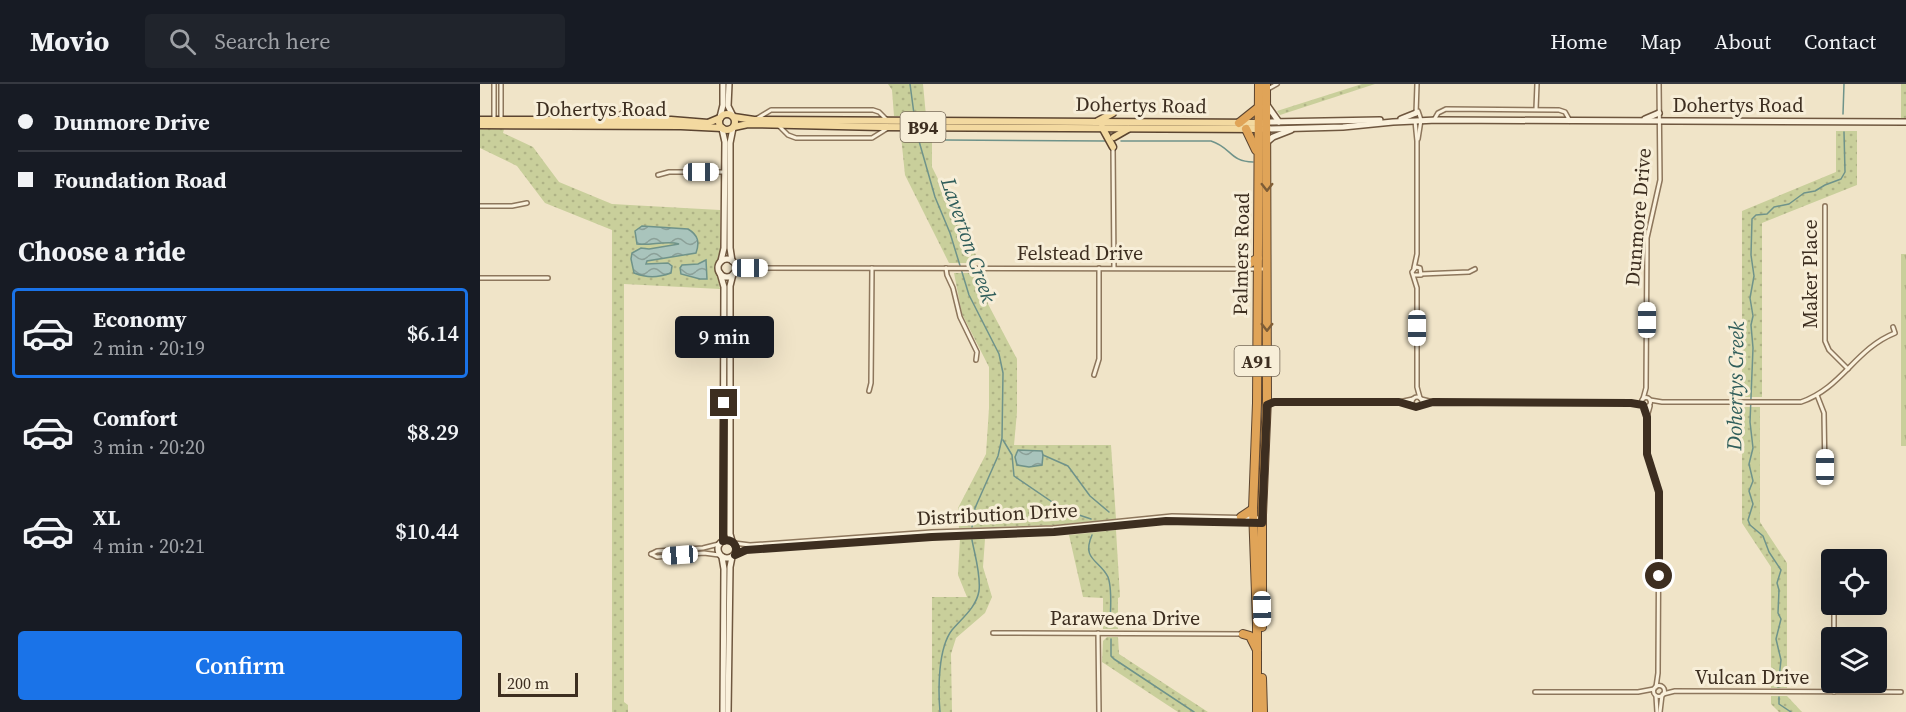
<!DOCTYPE html>
<html lang="en">
<head>
<meta charset="utf-8">
<style>
	body { margin:0; font-family:"Source Serif 4",serif; background:#20242c; color:#f1f3f6; height:100vh; display:flex; flex-direction:column; font-size:22px; white-space:nowrap }
	* { box-sizing:border-box; margin:0 }
	p { font-size:20px; color:#9ea1a6 }
	.icon { flex:none; width:33px; height:33px; fill:none; stroke:currentColor; stroke-width:2; stroke-linecap:round; stroke-linejoin:round }
	.map { position:relative; flex:1; overflow:hidden }
	.side { display:flex; flex-direction:column; background:#171b24; width:480px }
	.side>* { flex:none }
	.banner { display:grid; align-content:center; height:132px; padding:0 18px; background:#171b24 }
	.fabs { position:absolute; left:1341px; top:465px; display:grid; gap:12px }
	.fabs a { display:grid; place-items:center; width:66px; height:66px; border-radius:6px; background:#171b24; box-shadow:0 6px 24px #0002; font-size:30px }
	.scale { position:absolute; left:18px; bottom:15px; width:80px; box-sizing:border-box; padding-left:6px; border:3px solid #3d2e20; border-top:0; font-size:16px; line-height:21px; white-space:nowrap; color:#3d2e20; -webkit-text-stroke:4px #f7eed8; paint-order:stroke }
	.end { position:absolute; width:27px; height:27px; margin:-14px; border:8px solid #3d2e20; background:#fff; box-shadow:0 0 0 3px #fff }
	.from { border-radius:50% }
	.bubble { position:absolute; height:42px; border-radius:6px; background:#171b24; box-shadow:0 6px 24px #0002; font-size:20px; font-weight:600; line-height:42px; text-align:center }
	.car { position:absolute; width:18px; height:36px; margin:-18px -9px; border-radius:8px; box-shadow:0 0 4px 2px #0007; background:linear-gradient(#fff 24%,#345 0 40%,#fff 0 76%,#345 0 86%,#fff 0) }
	.banner b { display:flex; align-items:center; gap:21px; height:57px; font-size:22px }
	.banner b+b { border-top:2px solid #363941 }
	.banner i { width:15px; height:15px; background:#f1f3f6 }
	ul { padding:0; list-style:none }
	li { display:flex; align-items:center; gap:18px; height:90px; margin:0 12px 9px; padding:0 6px; border:3px solid transparent; border-radius:6px }
	li div { flex:1 }
	li b { display:block; font-size:22px }
	li em { font-style:normal; font-weight:600 }
	li.current { border-color:#1a73e8 }
	li>.icon { width:54px; height:54px; stroke-width:1.5 }
	h2 { padding:0 18px; font-size:27px; line-height:72px }
	.button { display:flex; gap:12px; margin-top:auto; padding:12px 18px }
	.button a { flex:1; height:69px; border-radius:6px; background:#1a73e8; color:#fff; font-size:24px; font-weight:600; line-height:69px; text-align:center }
	header { display:flex; align-items:center; gap:36px; box-sizing:border-box; height:84px; padding:0 30px; background:#171b24; border-bottom:2px solid #363941 }
	header strong { font-size:28px }
	nav { display:flex; gap:33px; margin-inline-start:auto; font-size:21px }
	.search { width:420px; height:54px; background:#20242c; display:flex; align-items:center; gap:15px; box-sizing:border-box; padding:0 21px; border-radius:6px; color:#9ea1a6; font-size:22px }
	main { display:flex; flex:1; min-height:0 }
	.map>svg:first-child { display:block }
</style>
</head>
<body>
<header>
<strong>Movio</strong>
<div class="search"><svg class="icon" aria-label="search" viewBox="0 0 24 24"><circle cx="10" cy="10" r="6"/><path d="M15 15l6 6"/></svg>Search here</div>
<nav><a>Home</a><a>Map</a><a>About</a><a>Contact</a></nav>
</header>
<main>
<section class="side">
<div class="banner">
<b><i class="from"></i>Dunmore Drive</b>
<b><i></i>Foundation Road</b>
</div>
<h2>Choose a ride</h2>
<ul>
<li class="current"><svg class="icon" aria-label="car" viewBox="0 0 24 24"><path d="M5 17H2v-5l4-1 3-4h7l3 4 3 1v5h-3M9 17h6M6 11h13"/><circle cx="7" cy="17" r="2"/><circle cx="17" cy="17" r="2"/></svg><div><b>Economy</b><p>2 min · 20:19</p></div><em>$6.14</em></li>
<li><svg class="icon" aria-label="car" viewBox="0 0 24 24"><path d="M5 17H2v-5l4-1 3-4h7l3 4 3 1v5h-3M9 17h6M6 11h13"/><circle cx="7" cy="17" r="2"/><circle cx="17" cy="17" r="2"/></svg><div><b>Comfort</b><p>3 min · 20:20</p></div><em>$8.29</em></li>
<li><svg class="icon" aria-label="car" viewBox="0 0 24 24"><path d="M5 17H2v-5l4-1 3-4h7l3 4 3 1v5h-3M9 17h6M6 11h13"/><circle cx="7" cy="17" r="2"/><circle cx="17" cy="17" r="2"/></svg><div><b>XL</b><p>4 min · 20:21</p></div><em>$10.44</em></li>
</ul>
<div class="button"><a>Confirm</a></div>
</section>
<div class="map">
<svg width="1426" height="628" viewBox="0 0 1426 628">
	<defs>
		<pattern id="grass-tufts" width="24" height="20" patternUnits="userSpaceOnUse" patternTransform="scale(1.5)"><rect width="24" height="20" fill="#c9cf9b"/><path d="M3 7l-1-3M5 7V3M7 7l1-3M15 17l-1-3M17 17v-4M19 17l1-3" fill="none" stroke="#aeb285"/></pattern>
		<pattern id="park-dots" width="8" height="8" patternUnits="userSpaceOnUse" patternTransform="scale(1.5)"><rect width="8" height="8" fill="#c9cf9b"/><path d="M2 2h.1M6 6h.1" fill="none" stroke="#aeb285" stroke-width="1.8" stroke-linecap="round"/></pattern>
		<pattern id="water-waves" width="16" height="10" patternUnits="userSpaceOnUse" patternTransform="scale(1.5)"><rect width="16" height="10" fill="#a9c4bc"/><path d="M0 5q4-4 8 0t8 0" fill="none" stroke="#8ba098"/></pattern>
	</defs>
	<rect width="100%" height="100%" fill="#f0e4c8"/>
	<rect fill="url(#grass-tufts)" x="1421" y="170" width="5" height="192"/>
	<g fill="url(#park-dots)">
		<polygon points="408,0 443,0 446,32 414,32 412,6"/>
		<polygon points="882,0 895,0 800,31 797,27"/>
		<rect x="1421" y="0" width="5" height="34"/>
		<polygon points="0,45 24,45 23,49 53,63 79,98 132,120 240,126 240,170 234,185 239,196 240,205 144,200 144,618 148,621 148,628 132,628 132,146 65,119 37,82 0,64"/>
		<polygon points="1356,47 1377,47 1377,101 1282,139 1282,313 1262,313 1262,127 1356,88"/>
		<polygon points="421,52 452,52 452,83 500,179 469,179 425,91"/>
		<polygon points="474,189 502,189 508,220 537,275 537,328 534,361 631,361 636,435 574,441 479,444 478,424 506,370 509,324 509,283 482,230"/>
		<polygon points="1262,323 1280,323 1280,438 1307,479 1307,604 1291,604 1291,483 1262,439"/>
		<polygon points="636,446 640,513 638,514 638,545 623,545 623,514 603,513 589,451"/>
		<polygon points="480,455 505,455 503,483 512,513 505,529 476,554 471,570 472,628 452,628 452,513 487,513 478,491"/>
		<polygon points="627,553 638,553 639,570 728,628 698,628 622,578 623,557"/>
		<polygon points="1291,612 1307,612 1322,628 1299,628 1291,620"/>
	</g>
	<g fill="url(#water-waves)" stroke="#6f938a" stroke-width="1.5">
		<path d="M162 142 208 145C218 151 220 158 216 169L167 177 166 180 188 179 192 182 191 189C177 194 167 194 154 189L151 175 152 169 161 164 169 165 199 160C187 156 170 162 157 160L155 147Z"/>
		<polygon points="226,176 227,195 220,195 201,190 200,184 202,181 218,180"/>
		<polygon points="538,366 562,367 563,371 562,381 549,383 537,381 535,373"/>
	</g>
	<g fill="none" stroke-linecap="round" stroke-linejoin="round">
		<g stroke="#6f938a" stroke-width="1.5">
			<polyline points="430,0 434,30"/>
			<polyline points="1363,30 1364,0"/>
			<polyline points="437,50 455,113 470,149 489,211 519,270 523,289 522,354 518,372 495,424 492,443"/>
			<polyline points="438,50 445,55 451,56"/>
			<polyline points="465,56 625,57"/>
			<path d="M641 57H731C751 63 750 78 773 78"/>
			<polyline points="523,356 532,371 534,392 584,426 611,435"/>
			<polyline points="563,371 588,382 610,412 629,428"/>
			<path d="M612 451C601 476 620 476 628 493 633 507 630 527 630 542"/>
			<polyline points="631,555 631,572 634,575 714,628"/>
			<polyline points="1298,603 1301,576 1296,555 1301,535 1298,529 1299,506 1297,499 1301,486 1289,468 1283,452 1270,441 1268,436 1273,420 1269,407 1273,397 1269,380 1273,364 1270,338 1273,264 1271,241 1273,232 1270,214 1274,192 1271,171 1272,135 1276,131 1287,130 1294,123 1309,120 1324,109 1335,107 1345,101 1361,95 1365,88 1364,48"/>
			<polyline points="1299,613 1299,620 1311,628"/>
			<path d="M460 628C458 605 458 564 472 546 482 534 496 524 499 507 501 491 495 472 492 456"/>
		</g>
		<g stroke="#8d765c" stroke-width="6">
			<g id="street">
				<polyline points="788,5 797,0"/>
				<polyline points="1056,25 1057,0"/>
				<polyline points="936,30 937,0"/>
				<polyline points="14,35 14,0"/>
				<polyline points="21,35 21,0"/>
				<path d="M131 35C139 31 147 24 156 26L160 35"/>
				<polyline points="276,35 291,26 393,26 399,28 407,36"/>
				<polyline points="954,36 958,29 966,25 1079,26 1085,28 1090,37"/>
				<polyline points="299,42 308,51 316,54 392,54 408,44"/>
				<polyline points="938,55 941,36 938,27"/>
				<polyline points="633,63 634,184"/>
				<polyline points="178,91 189,88 245,88"/>
				<polyline points="0,122 32,122 47,119"/>
				<polyline points="1345,122 1345,257 1349,266 1368,285"/>
				<polyline points="254,178 268,183"/>
				<polyline points="466,184 467,191 473,204 480,233 497,268 496,276"/>
				<polyline points="934,184 937,170 937,57 935,37"/>
				<polyline points="255,188 270,184 786,185"/>
				<polyline points="941,190 989,188 995,185"/>
				<polyline points="934,191 941,191 940,184 936,183 932,188 937,204 937,303 940,314"/>
				<polyline points="0,194 68,194"/>
				<polyline points="614,291 619,275 619,184"/>
				<polyline points="389,307 391,299 392,184"/>
				<polyline points="1337,311 1344,329 1345,392"/>
				<circle cx="937" cy="318" r="5"/>
				<circle cx="1166" cy="318" r="4.5"/>
				<polyline points="941,315 953,318 1151,319 1163,321"/>
				<polyline points="1163,315 1166,304 1167,154 1180,96 1179,0"/>
				<path d="M1170 316 1182 318H1321C1362 304 1375 265 1415 249L1413 243"/>
				<polyline points="788,320 794,318 919,318 933,315"/>
				<polyline points="1170,322 1167,333 1166,365 1179,408 1178,589 1176,603"/>
				<polyline points="254,459 270,461 452,448 573,444 692,432 782,434"/>
				<polyline points="171,470 177,473 224,469 239,471"/>
				<polyline points="171,470 177,467 223,464 239,460"/>
				<polyline points="255,471 266,466 452,453 574,448 686,437 772,439"/>
				<polyline points="1354,520 1354,554"/>
				<polyline points="513,549 763,550"/>
				<polyline points="618,549 619,628"/>
				<polyline points="1354,598 1354,608"/>
				<circle cx="1179" cy="607" r="5.5"/>
				<polyline points="1055,608 1158,608 1174,605"/>
				<polyline points="1183,610 1195,607 1421,608"/>
				<polyline points="1176,612 1177,628"/>
				<polyline points="1180,628 1182,611"/>
			</g>
		</g>
		<g stroke="#6f573f" stroke-width="8">
			<g id="secondary">
				<polyline points="249,0 248,22 253,32"/>
				<polyline points="787,21 799,38"/>
				<polyline points="240,33 243,21 243,0"/>
				<polyline points="921,35 936,29"/>
				<polyline points="1165,35 1179,29"/>
				<polyline points="786,38 900,36"/>
				<polyline points="786,45 863,43 913,38 957,36 1426,38"/>
				<polyline points="787,58 793,53 811,46"/>
				<circle cx="247" cy="184" r="9"/>
				<polyline points="241,177 244,164 245,58 242,45"/>
				<polyline points="252,177 250,164 250,59 253,44"/>
				<polyline points="240,189 244,203 243,457"/>
				<circle cx="247" cy="465" r="9"/>
				<polyline points="252,457 250,450 250,202 253,190"/>
				<polyline points="242,473 244,485 243,628"/>
				<polyline points="248,628 250,483 252,473"/>
			</g>
		</g>
		<g stroke="#5b4430" stroke-width="9">
			<g id="primary">
				<circle cx="247" cy="38" r="8"/>
				<polyline points="254,33 274,36 783,39"/>
				<polyline points="0,36 191,36 228,39 240,34"/>
				<polyline points="618,37 633,29"/>
				<polyline points="0,41 201,42 242,44"/>
				<polyline points="254,43 268,40 401,43 781,45"/>
				<polyline points="622,43 633,63"/>
				<polyline points="634,53 648,45"/>
			</g>
		</g>
		<g stroke="#5b4430" stroke-width="10">
			<g id="highway">
				<polyline points="759,39 779,23"/>
				<polyline points="766,45 776,66"/>
				<polyline points="762,184 778,174"/>
				<polyline points="761,433 773,425"/>
				<polyline points="782,543 782,431 787,315 786,0"/>
				<polyline points="763,550 770,552 777,566"/>
				<polyline points="782,594 783,628"/>
				<polyline points="777,628 777,538 773,425 777,319 779,0"/>
			</g>
		</g>
		<use href="#street" stroke="#faf1dc" stroke-width="3"/>
		<use href="#secondary" stroke="#faf1dc" stroke-width="5"/>
		<use href="#primary" stroke="#f3d9a0" stroke-width="6"/>
		<use href="#highway" stroke="#e0a458" stroke-width="8"/>
	</g>
	<defs><path id="oneway-chevron" d="M-2-3.5L2.5 0L-2 3.5" fill="none" stroke-width="1.6" stroke-linecap="round" stroke-linejoin="round" transform="scale(1.5)"/></defs>
	<g stroke="#7e5d36">
		<use href="#oneway-chevron" transform="translate(787 103) rotate(90)"/>
		<use href="#oneway-chevron" transform="translate(787 243) rotate(90)"/>
	</g>
	<g fill="none" stroke-linecap="round" stroke-linejoin="round">
		<path stroke="#3d2e20" stroke-width="8" d="M244 319 243 457C252 454 259 462 255 471L266 466 452 453 574 448 686 437 782 439 787 321 794 318H919L936 323 953 318 1151 319 1163 321 1167 333V370L1179 408V492"/>
	</g>
	<g text-anchor="middle" dominant-baseline="central" stroke-width="6" stroke-linejoin="round" paint-order="stroke">
		<g fill="#f7eed8" stroke="#756857" stroke-width="1.5">
			<rect x="420.5" y="28" width="45" height="30" rx="4.5"/>
			<rect x="754.5" y="262" width="45" height="30" rx="4.5"/>
		</g>
		<g font-size="18" font-weight="bold" fill="#3d2e20">
			<text x="443" y="43">B94</text>
			<text x="777" y="277">A91</text>
		</g>
		<g font-size="20" fill="#3d2e20" stroke="#f7eed8">
			<text transform="translate(661 21) rotate(1)">Dohertys Road</text>
			<text x="1258" y="21">Dohertys Road</text>
			<text x="121" y="25">Dohertys Road</text>
			<text transform="translate(1158 133) rotate(-85)">Dunmore Drive</text>
			<text x="600" y="169">Felstead Drive</text>
			<text transform="translate(761 170) rotate(-89)">Palmers Road</text>
			<text transform="translate(1330 190) rotate(-90)">Maker Place</text>
			<text transform="translate(517 430) rotate(-3)">Distribution Drive</text>
			<text x="645" y="534">Paraweena Drive</text>
			<text x="1272" y="593">Vulcan Drive</text>
		</g>
		<g font-size="21" font-style="italic" fill="#2f5d5a" stroke="#f7eed8">
			<text transform="translate(489 156) rotate(71)">Laverton Creek</text>
			<text transform="translate(1255 302) rotate(-89)">Dohertys Creek</text>
		</g>
	</g>
</svg>
<div class="fabs">
<a><svg class="icon" aria-label="locate" viewBox="0 0 24 24"><circle cx="12" cy="12" r="6"/><path d="M12 2v4M12 18v4M2 12h4M18 12h4"/></svg></a>
<a><svg class="icon" aria-label="layers" viewBox="0 0 24 24"><path d="M12 4l9 5-9 5-9-5zM3 14l9 5 9-5"/></svg></a>
</div>
<div class="scale">200 m</div>
<i class="end from" style="left:1179px;top:492px"></i>
<i class="end" style="left:244px;top:319px"></i>
<div class="bubble" style="left:195px;top:232px;width:99px">9 min</div>
<i class="car" style="left:221px;top:88px;rotate:90deg"></i>
<i class="car" style="left:270px;top:184px;rotate:90deg"></i>
<i class="car" style="left:1167px;top:236px;rotate:0deg"></i>
<i class="car" style="left:937px;top:244px;rotate:180deg"></i>
<i class="car" style="left:1345px;top:383px;rotate:0deg"></i>
<i class="car" style="left:200px;top:471px;rotate:266deg"></i>
<i class="car" style="left:782px;top:525px;rotate:179deg"></i>
</div>
</main>
</body>
</html>
